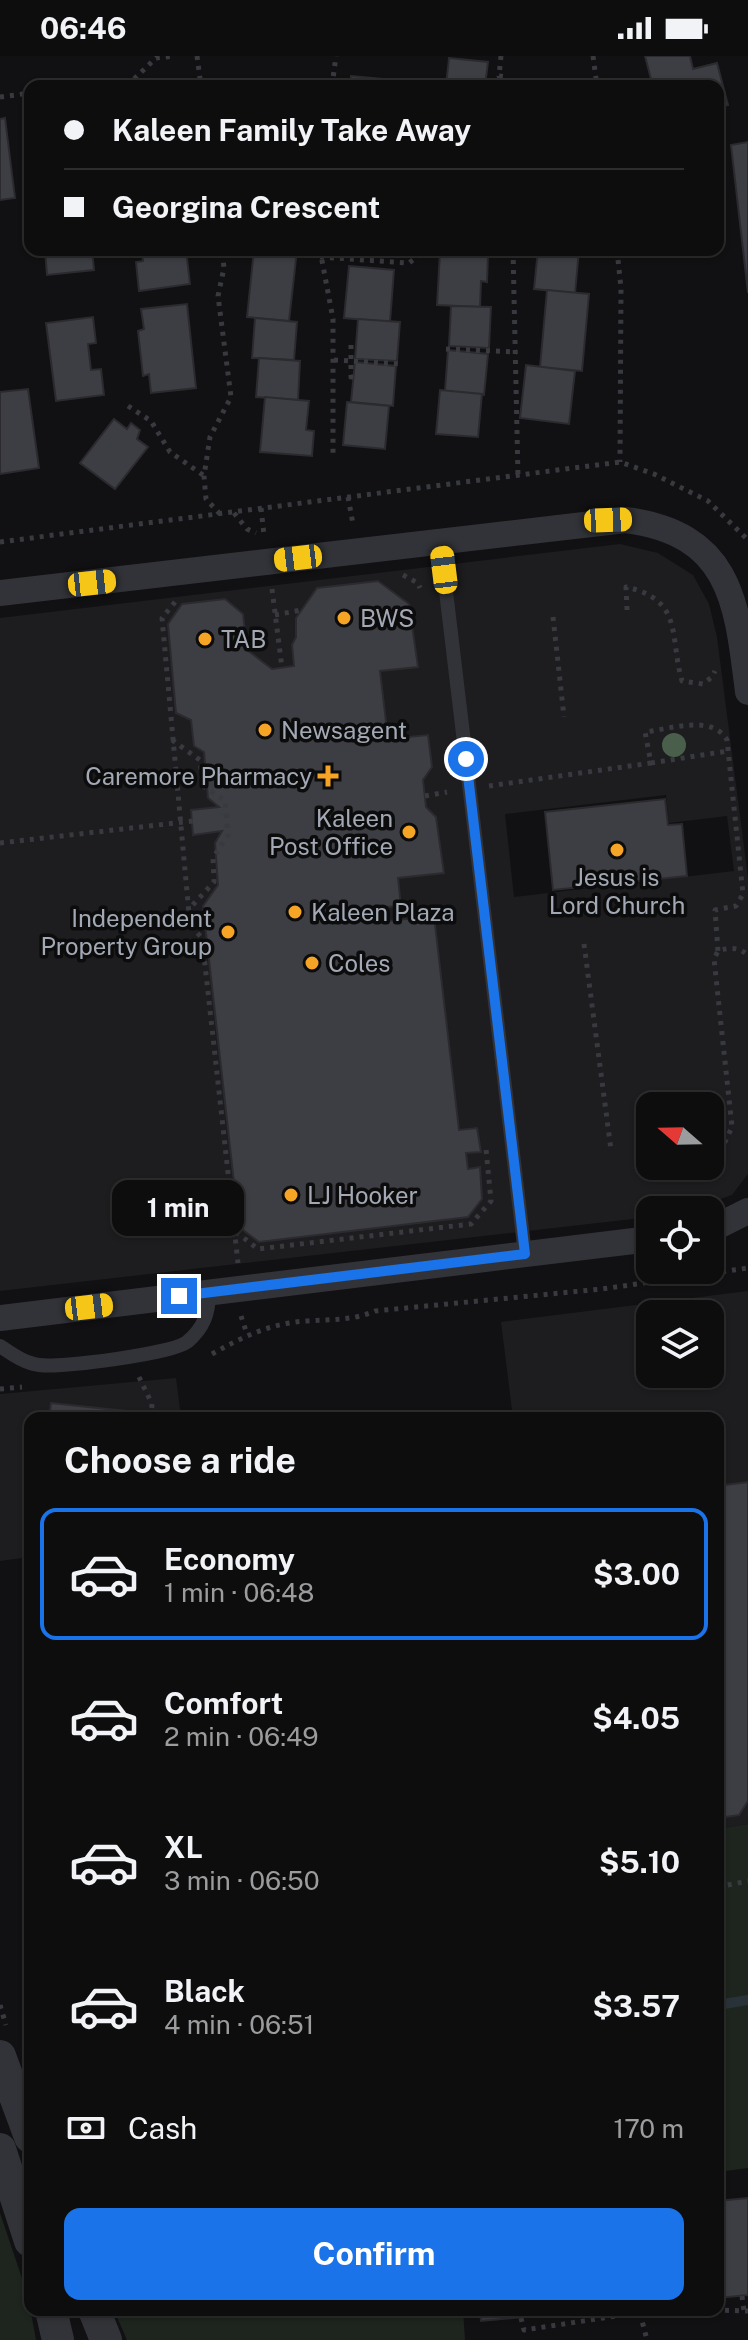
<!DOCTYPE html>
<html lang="en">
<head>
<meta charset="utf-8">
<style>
	body { margin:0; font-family:"Public Sans",sans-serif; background:#161617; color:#f1f3f6; height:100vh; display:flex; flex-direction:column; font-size:30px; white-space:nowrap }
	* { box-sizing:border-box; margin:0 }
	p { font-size:26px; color:#9a9c9e }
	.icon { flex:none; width:44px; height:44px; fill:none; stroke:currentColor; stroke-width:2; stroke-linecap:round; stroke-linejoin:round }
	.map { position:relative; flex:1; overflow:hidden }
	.details { position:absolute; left:24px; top:1356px; width:700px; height:904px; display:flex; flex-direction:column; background:#0d0d0e; border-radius:16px; box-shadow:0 2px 6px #0004,0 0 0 2px #2d2d2e }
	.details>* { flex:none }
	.hud { position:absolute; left:24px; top:24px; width:700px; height:176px; border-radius:16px; box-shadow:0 2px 6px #0004,0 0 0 2px #2d2d2e; display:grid; align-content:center; height:176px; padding:0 40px; background:#0d0d0e }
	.needle { width:52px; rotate:290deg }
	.tools { position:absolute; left:636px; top:1036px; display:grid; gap:16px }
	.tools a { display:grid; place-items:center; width:88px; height:88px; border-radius:16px; background:#0d0d0e; box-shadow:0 2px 6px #0004,0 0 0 2px #2d2d2e; font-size:40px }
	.end { position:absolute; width:36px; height:36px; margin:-18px; border:10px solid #1a73e8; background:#fff; box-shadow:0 0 0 4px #fff }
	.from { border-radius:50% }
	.bubble { position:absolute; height:56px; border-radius:16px; background:#0d0d0e; box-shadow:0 2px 6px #0004,0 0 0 2px #2d2d2e; font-size:26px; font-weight:700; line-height:56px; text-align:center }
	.car { position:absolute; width:24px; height:48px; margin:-24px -12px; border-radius:10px; box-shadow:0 0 6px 2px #0007; background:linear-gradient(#f5c518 24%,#345 0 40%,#f5c518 0 76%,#345 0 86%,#f5c518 0) }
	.hud b { display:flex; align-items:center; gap:28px; height:76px; font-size:30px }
	.hud b+b { border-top:2px solid #2d2d2e }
	.hud i { width:20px; height:20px; background:#f1f3f6 }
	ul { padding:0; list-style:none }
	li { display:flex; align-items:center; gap:24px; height:132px; margin:0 16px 12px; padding:0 24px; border:4px solid transparent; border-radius:16px }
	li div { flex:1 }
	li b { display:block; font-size:30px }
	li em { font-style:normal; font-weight:700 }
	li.on { border-color:#1a73e8 }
	li>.icon { width:72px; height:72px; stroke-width:1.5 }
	h2 { padding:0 40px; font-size:36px; line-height:96px }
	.pay { display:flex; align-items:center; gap:20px; height:88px; padding:0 40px; font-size:30px }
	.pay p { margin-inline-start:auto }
	.cta { display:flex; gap:16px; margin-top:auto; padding:16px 40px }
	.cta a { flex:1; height:92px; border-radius:16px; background:#1a73e8; color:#fff; font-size:32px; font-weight:700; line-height:92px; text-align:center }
	.status { display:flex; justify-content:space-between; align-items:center; height:56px; padding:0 40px; background:#0d0d0e; direction:ltr }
	.status svg { height:22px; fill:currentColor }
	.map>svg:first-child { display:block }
</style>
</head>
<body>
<div class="status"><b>06:46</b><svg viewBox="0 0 49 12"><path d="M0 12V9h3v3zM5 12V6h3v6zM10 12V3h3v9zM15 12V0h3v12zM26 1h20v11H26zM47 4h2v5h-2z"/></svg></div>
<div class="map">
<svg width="748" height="2284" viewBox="0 0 748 2284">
	<rect width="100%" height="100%" fill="#111113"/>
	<g fill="#1d1d20" fill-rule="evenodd">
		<path d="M620 488 658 497 693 519 709 548 717 581 748 822V1118L732 1139 690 1154H650V1161L0 1235V562ZM666 739 669 767 727 760 734 815 514 841 505 758ZM650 1050H710V1110H650Z"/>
		<path d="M748 1235V1768L718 1773V1362H513L501 1266ZM650 1258H710V1318H650Z"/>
		<polygon points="176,1322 181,1362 30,1362 30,1501 0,1505 0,1338"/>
	</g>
	<g fill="#1d251e">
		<polygon points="748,1768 748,2112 718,2116 718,1773"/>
		<polygon points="0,2157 28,2240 36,2284 0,2284"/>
		<polygon points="114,2254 463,2254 465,2284 127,2284"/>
	</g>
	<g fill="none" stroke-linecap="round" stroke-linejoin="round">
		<polyline stroke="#293238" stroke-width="10" points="718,1949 748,1944"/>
	</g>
	<g fill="#3d3e43" stroke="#2b2b2f" stroke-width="2">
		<polygon points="645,0 690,0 693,13 717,7 728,49 718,51 718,30 624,30 651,23"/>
		<polygon points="449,2 488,6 485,30 446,30"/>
		<polygon points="351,20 393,24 392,30 350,30"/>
		<polygon points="5,62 15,142 0,144 0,63"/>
		<polygon points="748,86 748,237 731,89"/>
		<polygon points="45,194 92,194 94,214 47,219"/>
		<polygon points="142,194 186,194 190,228 139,235 136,206 143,205"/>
		<polygon points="254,194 297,194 289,265 247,261"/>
		<polygon points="345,194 392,194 391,200"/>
		<polygon points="538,194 579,194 575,237 534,233"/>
		<polygon points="440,196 488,199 487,226 481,225 480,251 437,249"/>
		<polygon points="349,210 394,214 390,266 344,262"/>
		<polygon points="547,234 589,238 582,315 540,311"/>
		<polygon points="187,248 196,332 151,337 149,318 143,320 138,275 144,273 141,253"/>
		<polygon points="451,250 491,251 489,292 449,290"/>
		<polygon points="93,261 96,287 88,288 91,314 101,313 104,339 56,345 46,267"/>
		<polygon points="255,262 297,266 294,304 252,302"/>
		<polygon points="358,263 400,266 397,305 355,303"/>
		<polygon points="448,294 488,298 484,339 445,335"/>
		<polygon points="259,302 300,305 298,344 256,341"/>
		<polygon points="355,306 396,310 393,350 351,346"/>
		<polygon points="526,309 575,315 569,368 520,362"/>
		<polygon points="28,333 39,412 0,418 0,336"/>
		<polygon points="440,334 482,338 478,381 436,378"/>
		<polygon points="265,341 309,345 306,374 314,375 312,400 260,396"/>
		<polygon points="347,346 389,350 385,393 343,389"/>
		<polygon points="114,363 127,373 131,367 140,374 137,383 148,391 115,433 80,407"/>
		<polygon points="378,525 409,548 418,611 380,615 388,683 428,679 432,711 423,724 426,751 436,761 444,817 398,822 401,850 386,851 388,865 434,860 459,1074 477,1072 481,1096 466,1097 468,1113 480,1111 482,1143 468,1161 259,1186 239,1171 203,850 218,829 215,787 222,775 193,779 191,754 219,751 208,742 204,696 194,690 191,664 176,657 168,568 182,548 225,543 243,558 247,594 272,613 294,610 292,589 296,581 296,562 317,532"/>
		<polygon points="665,743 668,769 682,768 687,820 553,834 545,756"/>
		<polygon points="51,1347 135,1356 134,1362 49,1362"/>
		<polygon points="748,1426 748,1745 739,1759 718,1762 718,1430"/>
		<polygon points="748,2142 748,2239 718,2242 718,2145"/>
		<polygon points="480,2254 596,2254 481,2265"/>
	</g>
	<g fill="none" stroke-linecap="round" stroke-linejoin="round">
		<g stroke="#383a3f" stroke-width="5" stroke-dasharray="4 6" stroke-linecap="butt">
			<polyline points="197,0 201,30"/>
			<polyline points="501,0 499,20 507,21 507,30"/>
			<polyline points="593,0 597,30"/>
			<polyline points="85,30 133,24 156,2 174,0"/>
			<polyline points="332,30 336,0"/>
			<polyline points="0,41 30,37"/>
			<polyline points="320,194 333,263 333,397"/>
			<polyline points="498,194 513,195"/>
			<polyline points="513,194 518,420"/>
			<polyline points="617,194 621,232 620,406"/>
			<polyline points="320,201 409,207 426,194"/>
			<polyline points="446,293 517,296"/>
			<polyline points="334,304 401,308"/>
			<polyline points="353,321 351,321 351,289 356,289"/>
			<polyline points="128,350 151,365 170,396 203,419"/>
			<polyline points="348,441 353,468"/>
			<polyline points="261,452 264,479"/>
			<polyline points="234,457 247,473 256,477"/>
			<polyline points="220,458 206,443 204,420 210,381 231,341 218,240 224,212 222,194"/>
			<polyline points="0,486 620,406 654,418 708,445 748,484"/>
			<polyline points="403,519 418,527 420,532"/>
			<polyline points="272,533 282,612"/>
			<polyline points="175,546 162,562 190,869 202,882 238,1207"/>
			<path d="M627 554 626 531C684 544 669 580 682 625L703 628 712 621 715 615"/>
			<polyline points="275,559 301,554"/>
			<polyline points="553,561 564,661"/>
			<polyline points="172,684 200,704 203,730 225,745 228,779 213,802 214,826 189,853"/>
			<polyline points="651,707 728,695"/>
			<path d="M489 730 651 707 645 676C670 673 712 658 727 684L743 838 736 850 715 854 718 895"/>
			<polyline points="425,740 447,736"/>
			<polyline points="0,787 193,765"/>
			<polyline points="584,888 611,1094"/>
			<path d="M710 1100 723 1090 732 1071 714 903 718 895C731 891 738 891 748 899"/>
			<polyline points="236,1176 258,1193 471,1168 491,1145 486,1093"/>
			<polyline points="241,1260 247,1278"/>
			<path d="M212 1298C242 1281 271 1267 307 1265 331 1263 352 1265 375 1255L602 1233 748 1212"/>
			<polyline points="139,1321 152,1348 151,1362"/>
			<polyline points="0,1333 22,1331"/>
			<polyline points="718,1831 748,1825"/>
			<polyline points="0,1949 6,1969"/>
			<polyline points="742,2240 744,2255"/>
			<polyline points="593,2254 594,2263"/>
			<polyline points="715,2254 748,2255"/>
			<polyline points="640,2257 647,2284"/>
			<polyline points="521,2262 524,2274 656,2254"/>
		</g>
		<g stroke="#323338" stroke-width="14">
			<polyline points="440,485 525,1198"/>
			<path d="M0 1290C12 1298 24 1307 39 1309 61 1312 171 1298 187 1286 204 1272 209 1257 209 1236"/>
		</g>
		<g stroke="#323338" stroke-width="26">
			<path d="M0 537 626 464C732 478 737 547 748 636"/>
			<polyline points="710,1174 748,1155"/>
			<polyline points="0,1262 650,1183"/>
		</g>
		<g stroke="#323338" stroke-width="32">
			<polyline points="0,2000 30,2081"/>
			<polyline points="0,2093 30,2185"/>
			<polyline points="51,2254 58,2284"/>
			<polyline points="94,2254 106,2284"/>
		</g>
	</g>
	<circle fill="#4a5f4b" cx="674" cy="689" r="12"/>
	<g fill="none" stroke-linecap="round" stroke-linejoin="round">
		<polyline stroke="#1a73e8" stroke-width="10" points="179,1240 525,1198 466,703"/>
	</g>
	<g fill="#f6a426" stroke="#0c0c0d" stroke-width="3">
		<circle cx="344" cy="562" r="8"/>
		<circle cx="205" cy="583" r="8"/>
		<circle cx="265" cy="674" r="8"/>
		<path d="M324 708h8v8h8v8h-8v8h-8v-8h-8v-8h8z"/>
		<circle cx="409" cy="776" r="8"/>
		<circle cx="617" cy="794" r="8"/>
		<circle cx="295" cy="856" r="8"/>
		<circle cx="228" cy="876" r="8"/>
		<circle cx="312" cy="907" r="8"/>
		<circle cx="291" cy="1139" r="8"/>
	</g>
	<g text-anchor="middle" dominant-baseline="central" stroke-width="7" stroke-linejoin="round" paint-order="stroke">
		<g font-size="24" fill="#a2a8b4" stroke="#0c0c0d" text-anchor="start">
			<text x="360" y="562">BWS</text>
			<text x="221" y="583">TAB</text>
			<text x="281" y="674">Newsagent</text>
			<text x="312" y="720" text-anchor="end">Caremore Pharmacy</text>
			<text x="393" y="762" text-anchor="end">Kaleen<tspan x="393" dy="28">Post Office</tspan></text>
			<text x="617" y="821" text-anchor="middle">Jesus is<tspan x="617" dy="28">Lord Church</tspan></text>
			<text x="311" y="856">Kaleen Plaza</text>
			<text x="212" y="862" text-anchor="end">Independent<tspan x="212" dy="28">Property Group</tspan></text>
			<text x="328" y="907">Coles</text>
			<text x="307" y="1139">LJ Hooker</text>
		</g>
	</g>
</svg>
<div class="tools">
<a><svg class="needle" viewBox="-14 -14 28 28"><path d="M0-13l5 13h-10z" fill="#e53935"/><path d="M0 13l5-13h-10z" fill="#9a9c9e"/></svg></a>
<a><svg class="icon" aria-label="locate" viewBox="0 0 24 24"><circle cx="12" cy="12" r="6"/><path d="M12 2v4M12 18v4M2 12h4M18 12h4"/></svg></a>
<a><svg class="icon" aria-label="layers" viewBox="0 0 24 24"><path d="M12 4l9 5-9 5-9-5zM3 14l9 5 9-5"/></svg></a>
</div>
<i class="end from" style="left:466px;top:703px"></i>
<i class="end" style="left:179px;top:1240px"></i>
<div class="bubble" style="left:112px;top:1124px;width:132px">1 min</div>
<i class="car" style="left:608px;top:464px;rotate:88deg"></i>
<i class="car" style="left:298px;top:502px;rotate:263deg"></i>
<i class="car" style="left:444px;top:514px;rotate:353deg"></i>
<i class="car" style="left:92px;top:527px;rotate:84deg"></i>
<i class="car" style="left:89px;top:1251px;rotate:83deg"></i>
<div class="hud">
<b><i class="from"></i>Kaleen Family Take Away</b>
<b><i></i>Georgina Crescent</b>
</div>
<section class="details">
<h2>Choose a ride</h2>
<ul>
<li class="on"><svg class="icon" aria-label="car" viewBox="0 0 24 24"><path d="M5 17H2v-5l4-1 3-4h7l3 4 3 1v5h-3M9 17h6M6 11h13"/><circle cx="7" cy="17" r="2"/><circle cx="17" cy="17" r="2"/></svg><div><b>Economy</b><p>1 min · 06:48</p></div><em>$3.00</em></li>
<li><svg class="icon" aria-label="car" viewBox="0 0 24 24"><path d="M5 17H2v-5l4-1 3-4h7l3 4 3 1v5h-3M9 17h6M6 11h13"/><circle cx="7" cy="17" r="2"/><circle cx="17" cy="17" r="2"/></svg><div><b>Comfort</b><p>2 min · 06:49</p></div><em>$4.05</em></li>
<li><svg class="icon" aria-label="car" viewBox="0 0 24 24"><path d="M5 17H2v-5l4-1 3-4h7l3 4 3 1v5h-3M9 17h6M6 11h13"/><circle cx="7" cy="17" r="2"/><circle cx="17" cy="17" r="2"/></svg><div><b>XL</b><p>3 min · 06:50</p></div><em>$5.10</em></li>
<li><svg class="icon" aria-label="car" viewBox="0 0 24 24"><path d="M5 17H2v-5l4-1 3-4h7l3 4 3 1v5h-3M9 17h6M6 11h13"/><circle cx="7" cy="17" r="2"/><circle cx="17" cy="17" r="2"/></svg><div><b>Black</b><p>4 min · 06:51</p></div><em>$3.57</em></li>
</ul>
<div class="pay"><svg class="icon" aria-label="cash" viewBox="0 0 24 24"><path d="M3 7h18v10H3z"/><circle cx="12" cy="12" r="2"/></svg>Cash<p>170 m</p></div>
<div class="cta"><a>Confirm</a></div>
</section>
</div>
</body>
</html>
